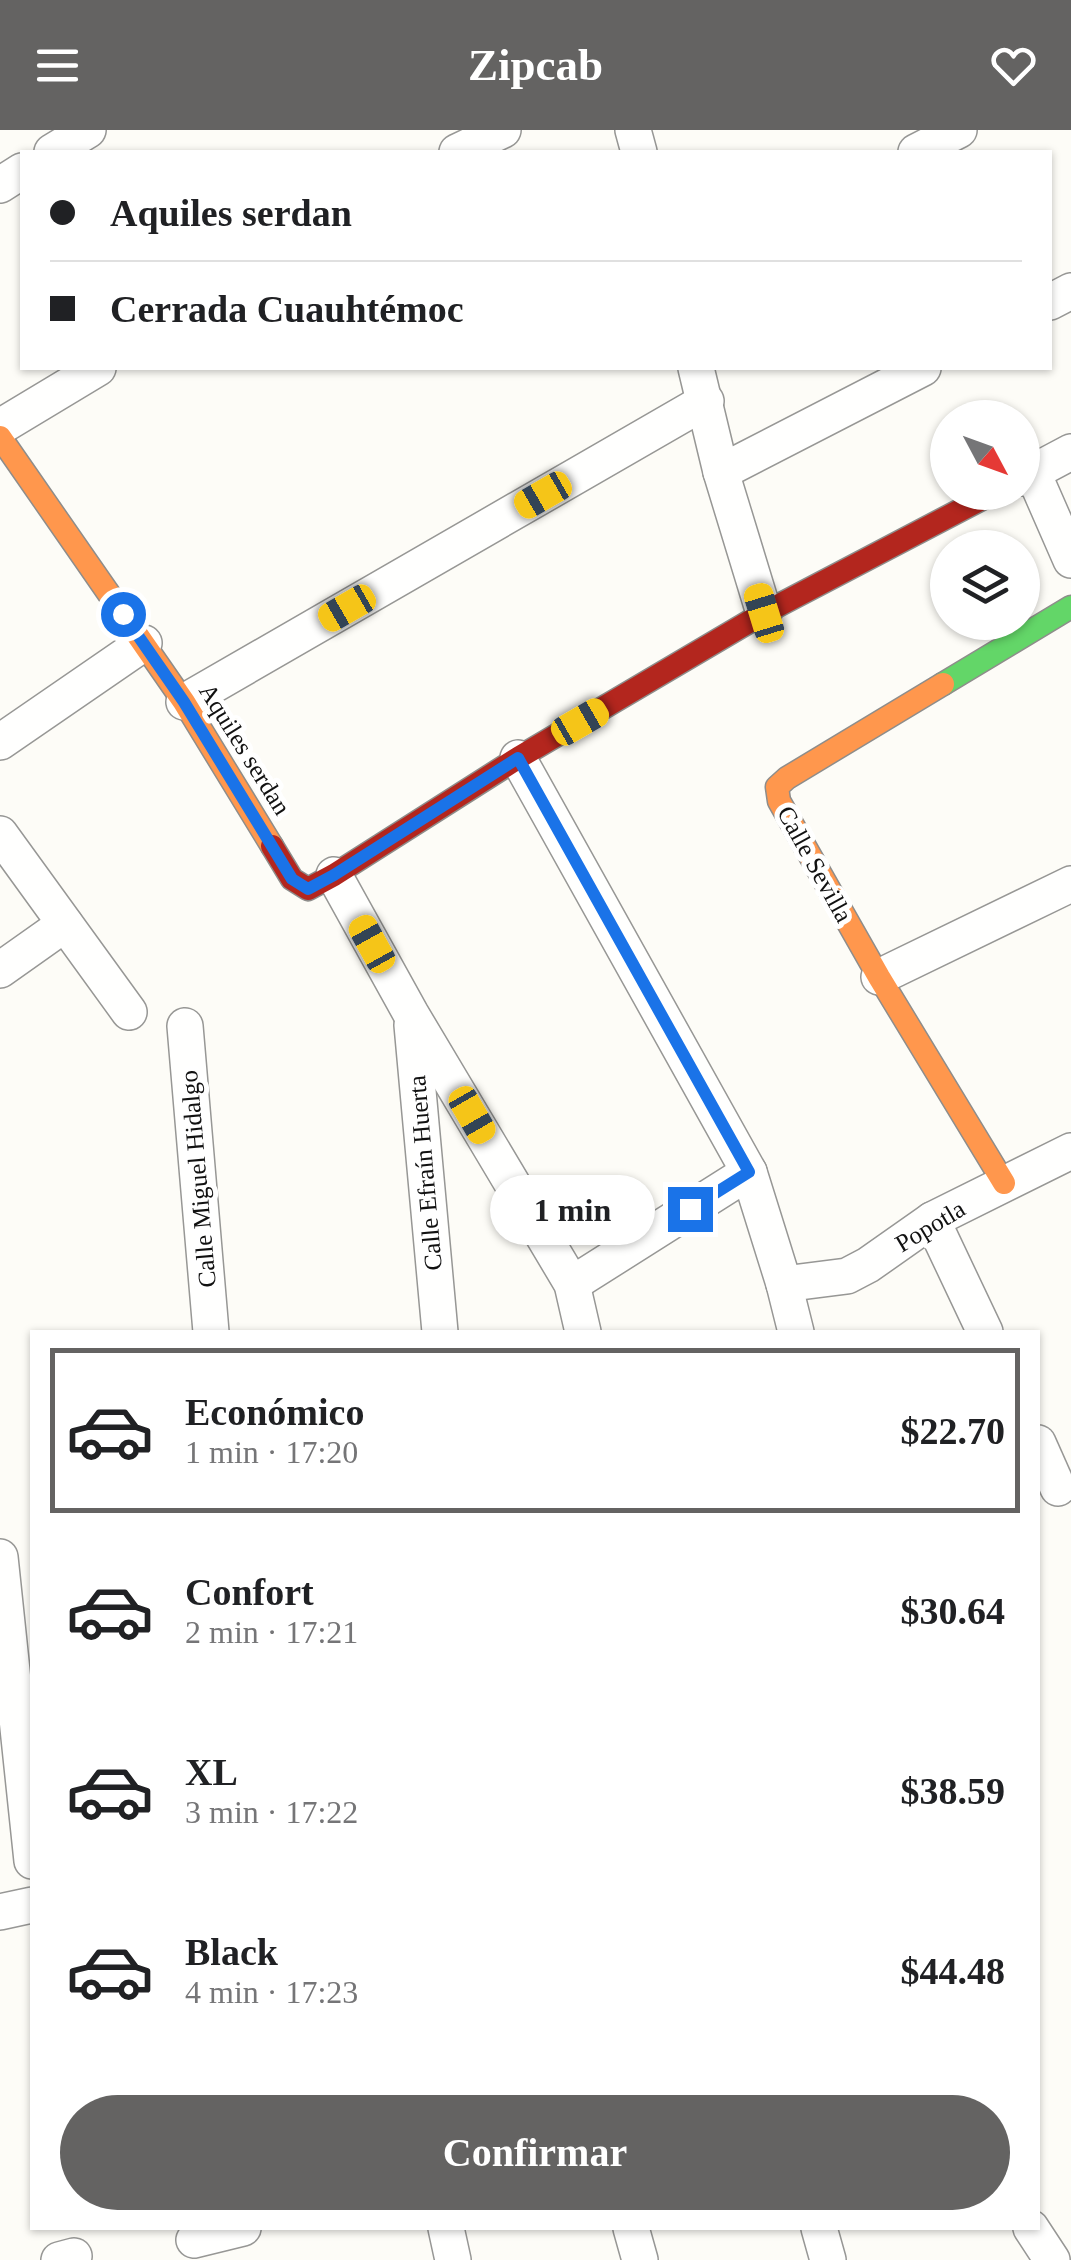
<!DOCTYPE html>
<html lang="es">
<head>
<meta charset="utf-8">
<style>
	body { margin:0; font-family:"Times New Roman",serif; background:#f2f2f2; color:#202124; height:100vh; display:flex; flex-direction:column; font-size:38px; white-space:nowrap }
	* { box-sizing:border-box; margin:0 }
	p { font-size:32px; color:#757577 }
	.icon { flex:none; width:55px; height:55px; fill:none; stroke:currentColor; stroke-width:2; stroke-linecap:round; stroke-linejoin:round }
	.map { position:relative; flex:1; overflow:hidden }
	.details { position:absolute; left:30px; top:1200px; width:1010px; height:900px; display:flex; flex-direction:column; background:#fff; border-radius:0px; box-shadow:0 2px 8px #0004 }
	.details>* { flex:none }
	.top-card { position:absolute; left:20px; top:20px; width:1032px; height:220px; border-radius:0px; box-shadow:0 2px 8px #0004; display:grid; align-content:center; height:220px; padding:0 30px; background:#fff }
	.needle { width:65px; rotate:131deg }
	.fabs { position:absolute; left:930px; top:270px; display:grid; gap:20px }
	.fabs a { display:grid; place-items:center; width:110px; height:110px; border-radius:50%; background:#fff; box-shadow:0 2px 8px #0004; font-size:50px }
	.end { position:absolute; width:45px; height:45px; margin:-22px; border:12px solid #1a73e8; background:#fff; box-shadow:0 0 0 5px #fff }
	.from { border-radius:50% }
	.bubble { position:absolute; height:70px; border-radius:35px; background:#fff; box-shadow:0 2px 8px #0004; font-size:32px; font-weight:600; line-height:70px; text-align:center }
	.car { position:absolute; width:30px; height:60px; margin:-30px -15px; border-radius:12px; box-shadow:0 0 8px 2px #0007; background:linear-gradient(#f5c518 24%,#345 0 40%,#f5c518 0 76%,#345 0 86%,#f5c518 0) }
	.top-card b { display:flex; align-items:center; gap:35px; height:95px; font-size:38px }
	.top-card b+b { border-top:2px solid #e0e0e0 }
	.top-card i { width:25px; height:25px; background:#202124 }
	ul { padding:18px 0 0; list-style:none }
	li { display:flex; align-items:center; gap:30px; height:165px; margin:0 20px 15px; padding:0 10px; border:5px solid transparent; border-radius:0px }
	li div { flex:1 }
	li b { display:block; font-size:38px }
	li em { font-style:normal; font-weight:600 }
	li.active { border-color:#646362 }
	li>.icon { width:90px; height:90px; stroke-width:1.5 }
	.button { display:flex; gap:20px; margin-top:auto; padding:20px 30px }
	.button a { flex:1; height:115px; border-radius:60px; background:#646362; color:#fff; font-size:40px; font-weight:600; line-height:115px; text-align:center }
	header { display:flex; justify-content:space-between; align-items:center; height:130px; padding:0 30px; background:#646362; color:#fff; font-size:45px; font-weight:600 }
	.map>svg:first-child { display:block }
</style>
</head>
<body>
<header><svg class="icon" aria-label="menu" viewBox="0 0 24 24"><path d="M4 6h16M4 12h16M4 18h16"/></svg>Zipcab<svg class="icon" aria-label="heart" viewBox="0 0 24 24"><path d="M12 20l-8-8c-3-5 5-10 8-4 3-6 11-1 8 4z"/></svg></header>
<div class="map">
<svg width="1071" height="2130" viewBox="0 0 1071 2130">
	<rect width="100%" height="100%" fill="#fdfcf7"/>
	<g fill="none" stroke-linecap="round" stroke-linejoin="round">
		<g stroke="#979795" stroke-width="38">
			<g id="street">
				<polyline points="633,0 639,22"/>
				<polyline points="52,22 88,0"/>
				<polyline points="457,22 503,0"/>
				<polyline points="916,22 959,0"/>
				<polyline points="0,55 22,41"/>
				<polyline points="1050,172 1071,161"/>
				<polyline points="696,238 721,342 764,483"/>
				<polyline points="0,297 98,238"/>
				<polyline points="721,342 923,238"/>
				<polyline points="1033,343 1071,430"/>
				<polyline points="1022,348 1071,322"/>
				<polyline points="184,572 706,271"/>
				<polyline points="0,612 144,513"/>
				<polyline points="518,628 749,1042 784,1154 796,1202"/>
				<polyline points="0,704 129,882"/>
				<polyline points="334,745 411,884 572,1154 583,1202"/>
				<polyline points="0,840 65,794"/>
				<polyline points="879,847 1071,754"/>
				<polyline points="412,895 440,1202"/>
				<polyline points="185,896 211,1202"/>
				<polyline points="932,1090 985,1202"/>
				<polyline points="572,1154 749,1042"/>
				<polyline points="784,1154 847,1146 868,1135 932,1090 1071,1021"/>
				<polyline points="1038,1313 1058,1358"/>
				<polyline points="0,1427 32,1731"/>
				<polyline points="0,1782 32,1775"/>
				<polyline points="446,2098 453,2130"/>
				<polyline points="631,2098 640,2130"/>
				<polyline points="819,2098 828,2130"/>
				<polyline points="1031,2098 1052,2130"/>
				<polyline points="194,2110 243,2098"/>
				<polyline points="59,2130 74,2126"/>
			</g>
		</g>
		<g stroke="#8e8d8b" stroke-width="25">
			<polyline id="fast" points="943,554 1071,477"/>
		</g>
		<g stroke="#8e8d8b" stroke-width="25">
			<g id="slow">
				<polyline points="0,307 184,572 272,716"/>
				<polyline points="943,554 787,648 777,657 779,671 879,847 1004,1053"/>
			</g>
		</g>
		<g stroke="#8e8d8b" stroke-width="25">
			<polyline id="jam" points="272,716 292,749 308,759 334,745 518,628 764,483 995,362"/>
		</g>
		<use href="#street" stroke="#fffffe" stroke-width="35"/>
		<use href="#fast" stroke="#63d668" stroke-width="22"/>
		<use href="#slow" stroke="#ff974d" stroke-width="22"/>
		<use href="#jam" stroke="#b3261e" stroke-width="22"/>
	</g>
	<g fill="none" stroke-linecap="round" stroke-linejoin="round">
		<polyline stroke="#1a73e8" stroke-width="12" points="123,484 184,572 292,749 308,759 334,745 518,628 749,1042 690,1079"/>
	</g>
	<g text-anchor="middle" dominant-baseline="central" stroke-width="10" stroke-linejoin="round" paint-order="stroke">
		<g font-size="25" fill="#111" stroke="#fff">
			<text transform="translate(245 619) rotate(58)">Aquiles serdan</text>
			<text transform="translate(815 734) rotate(61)">Calle Sevilla</text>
			<text transform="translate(425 1043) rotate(-95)">Calle Efraín Huerta</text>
			<text transform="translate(198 1049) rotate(-95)">Calle Miguel Hidalgo</text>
			<text transform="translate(930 1096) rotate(-31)">Popotla</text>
		</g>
	</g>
</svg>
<div class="fabs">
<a><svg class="needle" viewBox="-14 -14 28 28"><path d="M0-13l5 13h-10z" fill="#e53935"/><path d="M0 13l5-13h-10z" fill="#757577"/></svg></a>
<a><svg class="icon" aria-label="layers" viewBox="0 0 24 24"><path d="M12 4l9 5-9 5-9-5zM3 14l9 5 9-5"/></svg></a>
</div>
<i class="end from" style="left:123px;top:484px"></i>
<i class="end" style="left:690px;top:1079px"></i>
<div class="bubble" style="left:490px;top:1045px;width:165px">1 min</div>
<i class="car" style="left:543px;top:365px;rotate:240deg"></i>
<i class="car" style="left:347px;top:478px;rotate:240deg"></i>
<i class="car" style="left:764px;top:483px;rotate:343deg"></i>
<i class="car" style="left:580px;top:592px;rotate:60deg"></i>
<i class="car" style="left:372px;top:814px;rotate:331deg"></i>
<i class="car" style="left:472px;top:985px;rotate:150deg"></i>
<div class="top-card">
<b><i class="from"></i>Aquiles serdan</b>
<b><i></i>Cerrada Cuauhtémoc</b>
</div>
<section class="details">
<ul>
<li class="active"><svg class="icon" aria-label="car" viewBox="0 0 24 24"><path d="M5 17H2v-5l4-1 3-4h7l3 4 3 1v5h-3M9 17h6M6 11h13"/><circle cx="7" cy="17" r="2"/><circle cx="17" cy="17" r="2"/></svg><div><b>Económico</b><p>1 min · 17:20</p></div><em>$22.70</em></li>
<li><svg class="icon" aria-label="car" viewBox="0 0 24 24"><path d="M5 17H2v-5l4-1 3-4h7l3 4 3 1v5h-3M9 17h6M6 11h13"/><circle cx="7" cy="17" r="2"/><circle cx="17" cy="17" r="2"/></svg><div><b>Confort</b><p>2 min · 17:21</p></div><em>$30.64</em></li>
<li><svg class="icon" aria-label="car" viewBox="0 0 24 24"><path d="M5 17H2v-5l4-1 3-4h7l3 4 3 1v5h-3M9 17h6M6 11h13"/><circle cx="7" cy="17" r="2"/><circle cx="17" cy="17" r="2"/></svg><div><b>XL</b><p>3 min · 17:22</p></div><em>$38.59</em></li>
<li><svg class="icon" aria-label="car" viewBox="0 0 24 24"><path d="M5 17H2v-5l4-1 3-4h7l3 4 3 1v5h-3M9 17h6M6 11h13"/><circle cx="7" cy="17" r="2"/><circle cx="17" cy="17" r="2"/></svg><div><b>Black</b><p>4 min · 17:23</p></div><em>$44.48</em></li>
</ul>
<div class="button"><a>Confirmar</a></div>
</section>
</div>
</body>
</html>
